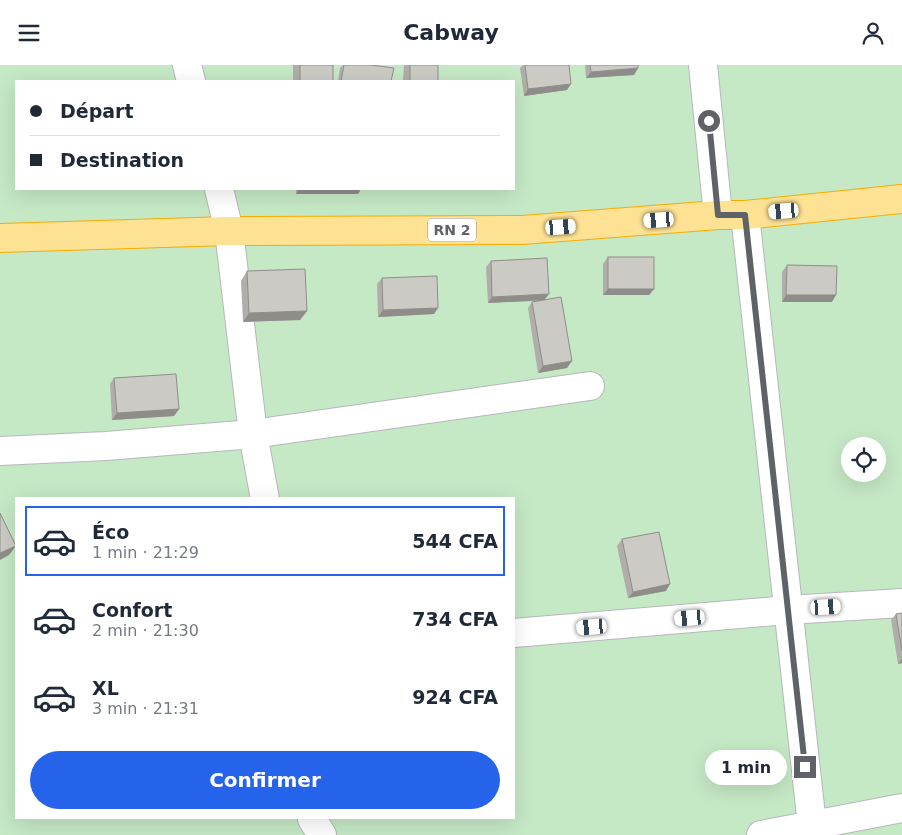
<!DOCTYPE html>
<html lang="fr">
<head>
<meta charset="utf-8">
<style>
	body { margin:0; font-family:"DejaVu Sans",sans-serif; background:#f6f6f7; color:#1f2937; height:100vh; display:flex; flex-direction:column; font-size:19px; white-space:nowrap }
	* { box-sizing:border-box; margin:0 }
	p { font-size:16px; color:#747a83 }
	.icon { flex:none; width:28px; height:28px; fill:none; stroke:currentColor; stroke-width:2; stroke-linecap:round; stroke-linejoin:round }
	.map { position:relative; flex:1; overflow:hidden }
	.side { position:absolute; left:15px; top:432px; width:500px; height:322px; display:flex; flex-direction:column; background:#fff; border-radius:0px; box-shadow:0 5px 20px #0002 }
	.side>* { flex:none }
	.top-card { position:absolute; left:15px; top:15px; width:500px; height:110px; border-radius:0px; box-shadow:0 5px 20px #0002; display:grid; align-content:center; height:110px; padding:0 15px; background:#fff }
	.buttons { position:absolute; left:841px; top:372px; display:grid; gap:10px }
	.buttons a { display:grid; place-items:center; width:45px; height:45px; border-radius:50%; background:#fff; box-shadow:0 5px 20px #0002; font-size:25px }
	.end { position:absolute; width:22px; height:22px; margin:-11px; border:6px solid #5f6368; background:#fff; box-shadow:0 0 0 2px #fff }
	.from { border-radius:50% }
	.bubble { position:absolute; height:35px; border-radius:18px; background:#fff; box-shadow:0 5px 20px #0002; font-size:16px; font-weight:800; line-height:35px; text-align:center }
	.car { position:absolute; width:15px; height:30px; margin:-15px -8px; border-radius:6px; box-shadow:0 0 4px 1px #0007; background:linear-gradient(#fff 24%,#345 0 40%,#fff 0 76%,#345 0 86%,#fff 0) }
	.top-card b { display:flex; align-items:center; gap:18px; height:48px; font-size:19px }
	.top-card b+b { border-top:1px solid #e0e1e3 }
	.top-card i { width:12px; height:12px; background:#1f2937 }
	ul { padding:9px 0 0; list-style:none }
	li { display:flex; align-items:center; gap:15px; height:70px; margin:0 10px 8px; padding:0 5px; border:2px solid transparent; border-radius:0px }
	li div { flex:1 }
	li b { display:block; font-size:19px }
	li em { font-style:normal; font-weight:800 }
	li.current { border-color:#2563eb }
	li>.icon { width:45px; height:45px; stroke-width:1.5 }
	.button { display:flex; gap:10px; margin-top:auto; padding:10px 15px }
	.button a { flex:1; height:58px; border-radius:30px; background:#2563eb; color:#fff; font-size:20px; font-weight:800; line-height:58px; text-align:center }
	header { display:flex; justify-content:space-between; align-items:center; height:65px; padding:0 15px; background:#fff; font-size:22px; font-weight:800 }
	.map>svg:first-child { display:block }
</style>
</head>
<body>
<header><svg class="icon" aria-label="menu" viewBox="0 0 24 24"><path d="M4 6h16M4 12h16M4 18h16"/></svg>Cabway<svg class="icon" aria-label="person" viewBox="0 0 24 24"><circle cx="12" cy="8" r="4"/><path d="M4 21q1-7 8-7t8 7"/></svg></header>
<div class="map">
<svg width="902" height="770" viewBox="0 0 902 770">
	<rect width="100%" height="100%" fill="#f1efe8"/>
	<path fill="#c5e8c5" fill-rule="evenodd" d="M0 0H902V770H0ZM16 16H514V124H16ZM850 381H878V409H850ZM16 434H514V754H16Z"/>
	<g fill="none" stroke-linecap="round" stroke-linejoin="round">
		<g stroke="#b5b8bc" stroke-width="30">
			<g id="minor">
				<polyline points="187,0 191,16"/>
				<polyline points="703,0 718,150"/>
				<polyline points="219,124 229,166 253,369 265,434"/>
				<polyline points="745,150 812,760"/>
				<polyline points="0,386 106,381 253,369 590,321"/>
				<polyline points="514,568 788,545 902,538"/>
				<polyline points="312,754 322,770"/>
				<polyline points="761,770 902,743"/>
			</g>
		</g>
		<g stroke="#f9ab00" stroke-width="30">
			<polyline id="highway" points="0,173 229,166 522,165 718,150 745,150 902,134"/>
		</g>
		<use href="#minor" stroke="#fff" stroke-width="28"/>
		<use href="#highway" stroke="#fde293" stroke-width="28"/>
	</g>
	<g fill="#afaea9">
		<rect x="293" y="0" width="40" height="16"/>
		<polygon points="343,0 371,0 391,16 338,16 340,3"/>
		<polygon points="404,0 438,0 438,16 403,16"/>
		<polygon points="523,0 569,0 567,25 524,31 520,3"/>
		<polygon points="585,0 638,0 638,3 634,10 586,13"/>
		<polygon points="296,124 361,124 358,129 296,129"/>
		<polygon points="608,192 654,224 649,230 603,230 603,199"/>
		<polygon points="491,196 549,229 545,234 567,303 538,308 528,243 532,237 536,236 488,238 486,202"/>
		<polygon points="787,200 832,237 782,237 782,207"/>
		<polygon points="247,206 307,246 300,255 243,257 241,216"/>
		<polygon points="382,213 434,249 378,252 377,219"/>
		<polygon points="114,313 179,344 174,351 112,355 110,319"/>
		<polygon points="622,474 666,526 628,533 617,481"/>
		<polygon points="902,548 902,598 898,599 891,555 896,549"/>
	</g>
	<g fill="#8f8d8a">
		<polygon points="638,3 634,10 586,13 591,7"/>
		<polygon points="571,19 567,25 524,31 528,24"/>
		<polygon points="299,124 361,124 358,129 296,129"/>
		<polygon points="608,224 654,224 649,230 603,230"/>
		<polygon points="549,229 544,235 488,238 492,232"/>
		<polygon points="786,230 836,230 832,237 782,237"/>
		<polygon points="438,243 434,249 378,252 383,245"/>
		<polygon points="307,246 300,255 243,257 249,248"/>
		<polygon points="572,296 567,303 538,308 543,301"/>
		<polygon points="179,344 174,351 112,355 117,348"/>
		<polygon points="16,481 9,490 0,495 0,488"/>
		<polygon points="670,519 666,526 628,533 633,527"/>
		<polygon points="902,594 902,598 898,599"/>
	</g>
	<g fill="#cccac5" stroke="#8f8d8a">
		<rect x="300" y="0" width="33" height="16"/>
		<polygon points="344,0 371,0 394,3 391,16 341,16"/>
		<rect x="410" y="0" width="28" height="16"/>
		<polygon points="525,0 569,0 571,19 528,24"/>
		<polygon points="590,0 638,0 638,3 591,7"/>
		<rect x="608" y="192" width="46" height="32"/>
		<polygon points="547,193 549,229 492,232 491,196"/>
		<polygon points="787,200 837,201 836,230 786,230"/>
		<polygon points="305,204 307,246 249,248 247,206"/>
		<polygon points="437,211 438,243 383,245 382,213"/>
		<polygon points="561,232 572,296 543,301 532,237"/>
		<polygon points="176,309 179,344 117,348 114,313"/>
		<polygon points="0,448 16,481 0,488"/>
		<polygon points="659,467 670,519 633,527 622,474"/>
		<polygon points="902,548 902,586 896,549"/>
	</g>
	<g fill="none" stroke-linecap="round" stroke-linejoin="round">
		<polyline stroke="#5f6368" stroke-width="6" points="709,56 718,150 745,150 805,702"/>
	</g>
	<g text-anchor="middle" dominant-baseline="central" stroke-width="4.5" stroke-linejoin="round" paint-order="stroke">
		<rect fill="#fff" stroke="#8f9295" stroke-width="1" x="428" y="153.5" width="48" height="23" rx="4"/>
		<g font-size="14" font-weight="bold" fill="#5f6368">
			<text x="452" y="165">RN 2</text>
		</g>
	</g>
</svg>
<div class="buttons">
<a><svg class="icon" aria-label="locate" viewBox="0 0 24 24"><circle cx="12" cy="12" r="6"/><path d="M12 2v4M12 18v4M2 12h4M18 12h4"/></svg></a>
</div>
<i class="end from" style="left:709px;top:56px"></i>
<i class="end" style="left:805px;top:702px"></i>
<div class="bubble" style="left:705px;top:685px;width:82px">1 min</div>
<i class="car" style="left:784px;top:146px;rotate:265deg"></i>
<i class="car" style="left:659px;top:155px;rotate:266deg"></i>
<i class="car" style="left:561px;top:162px;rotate:86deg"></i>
<i class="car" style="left:826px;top:542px;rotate:87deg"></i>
<i class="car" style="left:690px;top:553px;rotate:265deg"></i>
<i class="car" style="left:592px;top:562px;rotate:265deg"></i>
<div class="top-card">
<b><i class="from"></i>Départ</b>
<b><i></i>Destination</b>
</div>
<section class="side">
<ul>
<li class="current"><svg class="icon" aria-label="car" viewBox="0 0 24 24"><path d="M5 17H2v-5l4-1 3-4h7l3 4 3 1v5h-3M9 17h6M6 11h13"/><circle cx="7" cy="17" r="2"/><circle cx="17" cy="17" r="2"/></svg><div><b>Éco</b><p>1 min · 21:29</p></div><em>544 CFA</em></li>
<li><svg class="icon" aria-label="car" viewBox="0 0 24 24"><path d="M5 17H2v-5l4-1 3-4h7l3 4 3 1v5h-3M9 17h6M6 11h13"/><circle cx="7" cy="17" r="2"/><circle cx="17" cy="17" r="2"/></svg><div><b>Confort</b><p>2 min · 21:30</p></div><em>734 CFA</em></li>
<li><svg class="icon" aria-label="car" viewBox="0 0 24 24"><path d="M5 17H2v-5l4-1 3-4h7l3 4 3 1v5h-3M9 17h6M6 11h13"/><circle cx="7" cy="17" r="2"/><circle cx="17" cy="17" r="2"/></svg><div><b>XL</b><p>3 min · 21:31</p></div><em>924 CFA</em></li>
</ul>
<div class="button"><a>Confirmer</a></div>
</section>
</div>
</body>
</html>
